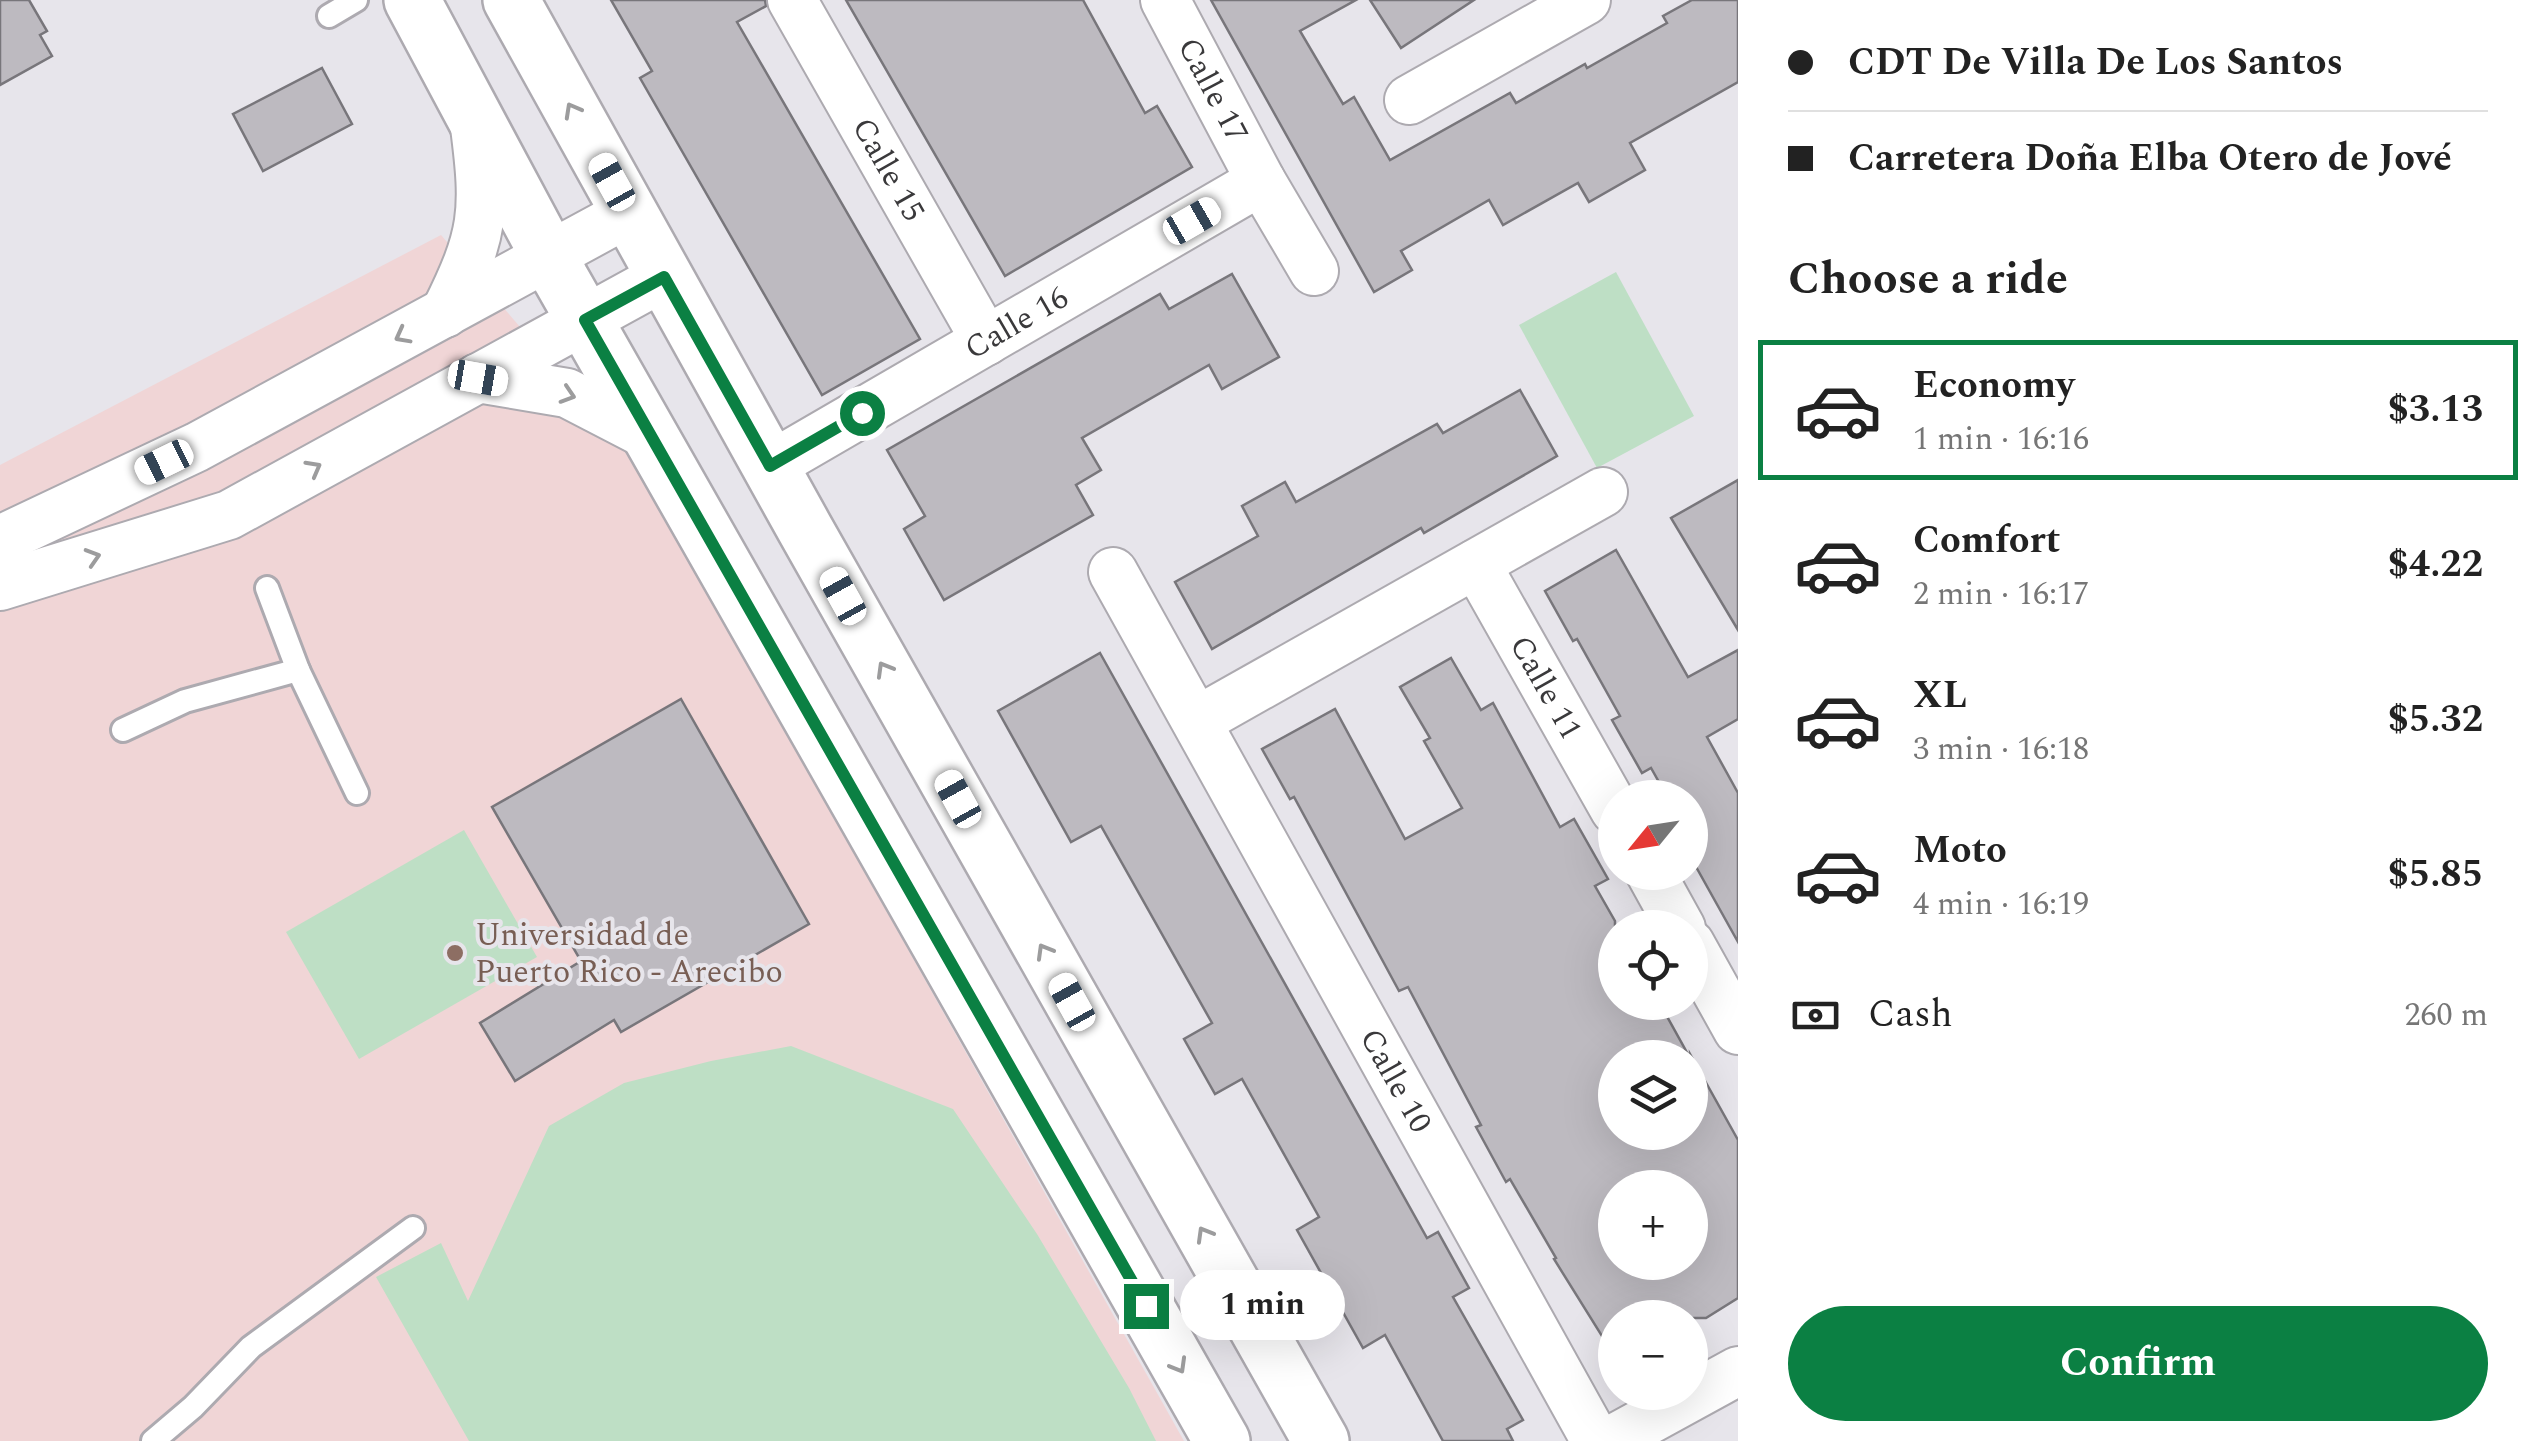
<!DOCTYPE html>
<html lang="en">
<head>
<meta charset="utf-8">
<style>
	body { margin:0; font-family:Spectral,serif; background:#f2f2f2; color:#222; height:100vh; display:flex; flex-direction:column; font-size:38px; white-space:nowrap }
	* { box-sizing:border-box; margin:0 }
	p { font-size:32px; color:#767676 }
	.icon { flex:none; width:55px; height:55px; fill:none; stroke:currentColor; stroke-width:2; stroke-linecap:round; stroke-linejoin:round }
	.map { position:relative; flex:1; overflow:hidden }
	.drawer { display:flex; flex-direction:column; background:#fff; width:800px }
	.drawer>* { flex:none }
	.banner { display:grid; align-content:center; height:220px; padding:0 50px; background:#fff }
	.needle { width:65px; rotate:240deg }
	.buttons { position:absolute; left:1598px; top:780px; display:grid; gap:20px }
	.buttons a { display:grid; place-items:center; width:110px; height:110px; border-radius:50%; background:#fff; box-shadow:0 10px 40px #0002; font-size:50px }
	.end { position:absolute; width:45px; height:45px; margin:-22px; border:12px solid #0b8043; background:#fff; box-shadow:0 0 0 5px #fff }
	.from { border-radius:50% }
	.bubble { position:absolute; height:70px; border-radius:35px; background:#fff; box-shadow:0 10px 40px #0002; font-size:32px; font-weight:700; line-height:70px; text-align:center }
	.car { position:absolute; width:30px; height:60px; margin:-30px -15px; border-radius:12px; box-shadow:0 0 8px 2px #0007; background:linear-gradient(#fff 24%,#345 0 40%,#fff 0 76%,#345 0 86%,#fff 0) }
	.banner b { display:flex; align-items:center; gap:35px; height:95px; font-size:38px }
	.banner b+b { border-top:2px solid #e0e0e0 }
	.banner i { width:25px; height:25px; background:#222 }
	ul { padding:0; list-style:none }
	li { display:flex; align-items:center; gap:30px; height:140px; margin:0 20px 15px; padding:0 30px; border:5px solid transparent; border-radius:0px }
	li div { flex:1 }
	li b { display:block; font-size:38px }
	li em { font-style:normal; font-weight:700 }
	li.on { border-color:#0b8043 }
	li>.icon { width:90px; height:90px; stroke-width:1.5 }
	h2 { padding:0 50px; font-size:45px; line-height:120px }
	.pay { display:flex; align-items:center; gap:25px; height:110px; padding:0 50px; font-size:38px }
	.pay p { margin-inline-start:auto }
	.action { display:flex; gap:20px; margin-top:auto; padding:20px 50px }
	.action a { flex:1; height:115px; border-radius:60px; background:#0b8043; color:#fff; font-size:40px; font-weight:700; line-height:115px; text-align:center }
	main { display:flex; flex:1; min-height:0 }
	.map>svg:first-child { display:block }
</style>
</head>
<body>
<main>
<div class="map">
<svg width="1738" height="1441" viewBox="0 0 1738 1441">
	<rect width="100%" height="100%" fill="#e7e5eb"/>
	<polygon fill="#f0d5d6" points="441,235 631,456 1184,1441 0,1441 0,465"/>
	<g fill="#bedfc5">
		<polygon points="1616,272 1694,416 1597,468 1519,325"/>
		<polygon points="464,830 537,957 359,1059 286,932"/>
		<polygon points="791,1046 953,1109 1037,1234 1129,1388 1156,1441 469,1441 376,1277 441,1243 468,1301 549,1126 624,1083 711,1061"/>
	</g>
	<g fill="#bdbac0" stroke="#78767b" stroke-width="2.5" fill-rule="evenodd">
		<polygon points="0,0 29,0 47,31 40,35 52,56 0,85"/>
		<polygon points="611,0 765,0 766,6 737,22 920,339 822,395 640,78 652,71"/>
		<polygon points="846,0 1083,0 1145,113 1157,106 1192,167 1005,276"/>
		<polygon points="1211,0 1356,0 1300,31 1343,104 1354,97 1390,160 1510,93 1516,103 1585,64 1587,68 1667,23 1663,16 1692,0 1738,0 1738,82 1630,143 1645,170 1589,202 1578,183 1503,225 1489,200 1401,251 1412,270 1374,292"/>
		<polygon points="1370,0 1474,0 1401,48"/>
		<polygon points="322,68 352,124 263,171 233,114"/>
		<polygon points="1232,274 1279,357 1222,389 1209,365 1082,438 1101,470 1076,485 1093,515 944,600 904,529 925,516 887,450 1160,294 1169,309"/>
		<polygon points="1520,390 1557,456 1424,533 1421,528 1212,649 1175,582 1258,536 1242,506 1285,482 1296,502 1437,424 1443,433"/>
		<polygon points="1738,480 1738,630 1671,518"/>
		<polygon points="1616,550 1688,677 1738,650 1738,719 1707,737 1738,793 1738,942 1690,856 1690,798 1668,798 1651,768 1642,773 1612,720 1620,716 1577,639 1573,641 1545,591"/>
		<polygon points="1100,653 1427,1238 1438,1232 1469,1288 1453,1297 1523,1420 1507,1429 1513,1441 1443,1441 1385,1335 1363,1348 1297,1230 1319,1217 1242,1079 1215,1094 1184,1039 1212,1023 1101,826 1071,842 998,711"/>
		<path d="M1451 658 1481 710 1493 703 1560 827 1574 819 1608 879 1595 886 1615 921V1002H1659L1690 1058H1615V1132H1690V1054L1738 1140V1298L1706 1318H1615V1357L1554 1259 1556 1258 1510 1179 1506 1182 1476 1127 1481 1125 1408 987 1399 991 1294 797 1290 799 1262 749 1335 709 1405 839 1462 808 1424 741 1430 738 1400 687ZM1615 1188H1690V1262H1615Z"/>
		<polygon points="681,699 809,924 621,1032 614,1020 515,1081 480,1023 581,961 492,807"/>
	</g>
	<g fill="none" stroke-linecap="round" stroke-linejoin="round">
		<g stroke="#adaab0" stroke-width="28">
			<g id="service">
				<polyline points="329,16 356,0"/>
				<polyline points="298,670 357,793"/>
				<polyline points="123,730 185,701 298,670 267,588"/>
				<polyline points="153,1441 193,1407 251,1347 413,1228"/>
			</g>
		</g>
		<g stroke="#adaab0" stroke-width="52">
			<g id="minor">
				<path id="s1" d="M792 0 986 341"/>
				<path id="s2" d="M1165 0 1261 181 1314 271"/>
				<polyline points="1409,100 1586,0"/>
				<path d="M445 313C484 235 486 212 475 127"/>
				<polyline points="478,378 567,393 650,436"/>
				<path id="s3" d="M770 466 1261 181"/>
				<polyline points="0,540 197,447 628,213"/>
				<path id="s4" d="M1476 564 1615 810"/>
				<path id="s5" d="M1113 572 1596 1441"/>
				<polyline points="0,586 229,515 663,277"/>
				<polyline points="1197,721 1603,492"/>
				<polyline points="1650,872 1681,928"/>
				<polyline points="1690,944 1738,1030"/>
				<polyline points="1610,1441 1738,1371"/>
			</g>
		</g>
		<g stroke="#adaab0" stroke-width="60">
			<g id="tertiary">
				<polyline points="412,0 561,279 1222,1441"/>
				<polyline points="511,0 805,529 1321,1441"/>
			</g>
		</g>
		<use href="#service" stroke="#fff" stroke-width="22"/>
		<use href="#minor" stroke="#fff" stroke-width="48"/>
		<use href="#tertiary" stroke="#fff" stroke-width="55"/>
	</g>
	<defs><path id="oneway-chevron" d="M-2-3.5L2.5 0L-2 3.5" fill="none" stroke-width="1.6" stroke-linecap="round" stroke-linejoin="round" transform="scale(2.5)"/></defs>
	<g stroke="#9c9c9d">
		<use href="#oneway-chevron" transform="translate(572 110) rotate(-119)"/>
		<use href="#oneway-chevron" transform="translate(402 336) rotate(152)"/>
		<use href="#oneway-chevron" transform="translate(568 395) rotate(18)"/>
		<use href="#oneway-chevron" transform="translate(314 468) rotate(-29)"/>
		<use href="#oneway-chevron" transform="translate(93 557) rotate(-17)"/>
		<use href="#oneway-chevron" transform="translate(884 669) rotate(-120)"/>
		<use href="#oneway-chevron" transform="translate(1044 951) rotate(-120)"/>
		<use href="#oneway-chevron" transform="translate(1204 1234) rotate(-120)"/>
		<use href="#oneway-chevron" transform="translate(1179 1366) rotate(60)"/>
	</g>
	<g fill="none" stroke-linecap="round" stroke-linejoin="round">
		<polyline stroke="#0b8043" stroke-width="12" points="862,413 770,466 664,277 585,320 1146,1306"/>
	</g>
	<circle fill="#8d6e63" stroke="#e7e5eb" stroke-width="4" cx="455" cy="953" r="10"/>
	<g text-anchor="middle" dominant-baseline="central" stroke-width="8" stroke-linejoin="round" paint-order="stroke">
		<g font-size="32" fill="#3a393b" stroke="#e7e5eb">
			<text stroke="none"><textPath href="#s2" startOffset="102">Calle 17</textPath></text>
			<text stroke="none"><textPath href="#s1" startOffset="195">Calle 15</textPath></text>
			<text stroke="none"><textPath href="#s3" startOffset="285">Calle 16</textPath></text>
			<text stroke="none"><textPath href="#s4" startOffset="142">Calle 11</textPath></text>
			<text stroke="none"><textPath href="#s5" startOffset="582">Calle 10</textPath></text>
		</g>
		<g font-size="32" fill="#785e54" stroke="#e7e5eb" text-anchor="start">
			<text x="475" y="935">Universidad de<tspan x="475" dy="37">Puerto Rico - Arecibo</tspan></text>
		</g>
	</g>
</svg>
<div class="buttons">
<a><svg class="needle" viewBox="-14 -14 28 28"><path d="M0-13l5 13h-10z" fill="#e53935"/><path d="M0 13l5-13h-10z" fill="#767676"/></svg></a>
<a><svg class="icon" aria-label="locate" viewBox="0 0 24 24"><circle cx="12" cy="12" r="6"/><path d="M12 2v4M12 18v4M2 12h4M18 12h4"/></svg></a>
<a><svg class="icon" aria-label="layers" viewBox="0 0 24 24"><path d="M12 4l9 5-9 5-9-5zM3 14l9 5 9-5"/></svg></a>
<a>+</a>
<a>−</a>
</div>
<i class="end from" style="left:862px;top:413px"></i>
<i class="end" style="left:1146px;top:1306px"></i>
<div class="bubble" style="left:1180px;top:1270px;width:165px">1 min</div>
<i class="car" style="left:612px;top:182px;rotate:331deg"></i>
<i class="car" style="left:1192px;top:221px;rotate:60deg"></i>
<i class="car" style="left:478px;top:378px;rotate:100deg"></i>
<i class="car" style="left:164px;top:462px;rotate:244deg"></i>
<i class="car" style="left:843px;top:596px;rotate:331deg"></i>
<i class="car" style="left:958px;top:799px;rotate:331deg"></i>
<i class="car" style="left:1072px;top:1002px;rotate:331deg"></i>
</div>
<section class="drawer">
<div class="banner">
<b><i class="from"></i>CDT De Villa De Los Santos</b>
<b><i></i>Carretera Doña Elba Otero de Jové</b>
</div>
<h2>Choose a ride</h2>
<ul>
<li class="on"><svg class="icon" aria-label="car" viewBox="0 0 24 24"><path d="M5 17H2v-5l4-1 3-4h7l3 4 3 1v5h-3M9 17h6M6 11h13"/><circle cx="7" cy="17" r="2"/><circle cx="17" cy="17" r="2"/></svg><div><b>Economy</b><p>1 min · 16:16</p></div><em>$3.13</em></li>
<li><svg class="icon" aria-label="car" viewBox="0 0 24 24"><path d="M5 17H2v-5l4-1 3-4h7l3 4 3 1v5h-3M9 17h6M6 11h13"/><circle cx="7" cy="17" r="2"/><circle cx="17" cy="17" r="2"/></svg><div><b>Comfort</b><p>2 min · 16:17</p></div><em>$4.22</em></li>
<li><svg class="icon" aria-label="car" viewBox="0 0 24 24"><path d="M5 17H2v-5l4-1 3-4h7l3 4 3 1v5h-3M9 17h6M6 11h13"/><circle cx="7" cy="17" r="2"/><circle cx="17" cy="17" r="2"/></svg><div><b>XL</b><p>3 min · 16:18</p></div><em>$5.32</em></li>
<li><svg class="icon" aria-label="car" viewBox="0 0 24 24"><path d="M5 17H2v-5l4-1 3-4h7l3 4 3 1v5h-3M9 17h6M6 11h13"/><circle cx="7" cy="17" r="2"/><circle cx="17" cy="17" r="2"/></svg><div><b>Moto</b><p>4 min · 16:19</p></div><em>$5.85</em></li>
</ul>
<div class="pay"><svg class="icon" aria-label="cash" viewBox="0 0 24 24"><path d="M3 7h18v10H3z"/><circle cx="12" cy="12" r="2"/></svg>Cash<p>260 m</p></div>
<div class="action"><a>Confirm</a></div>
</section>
</main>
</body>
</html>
